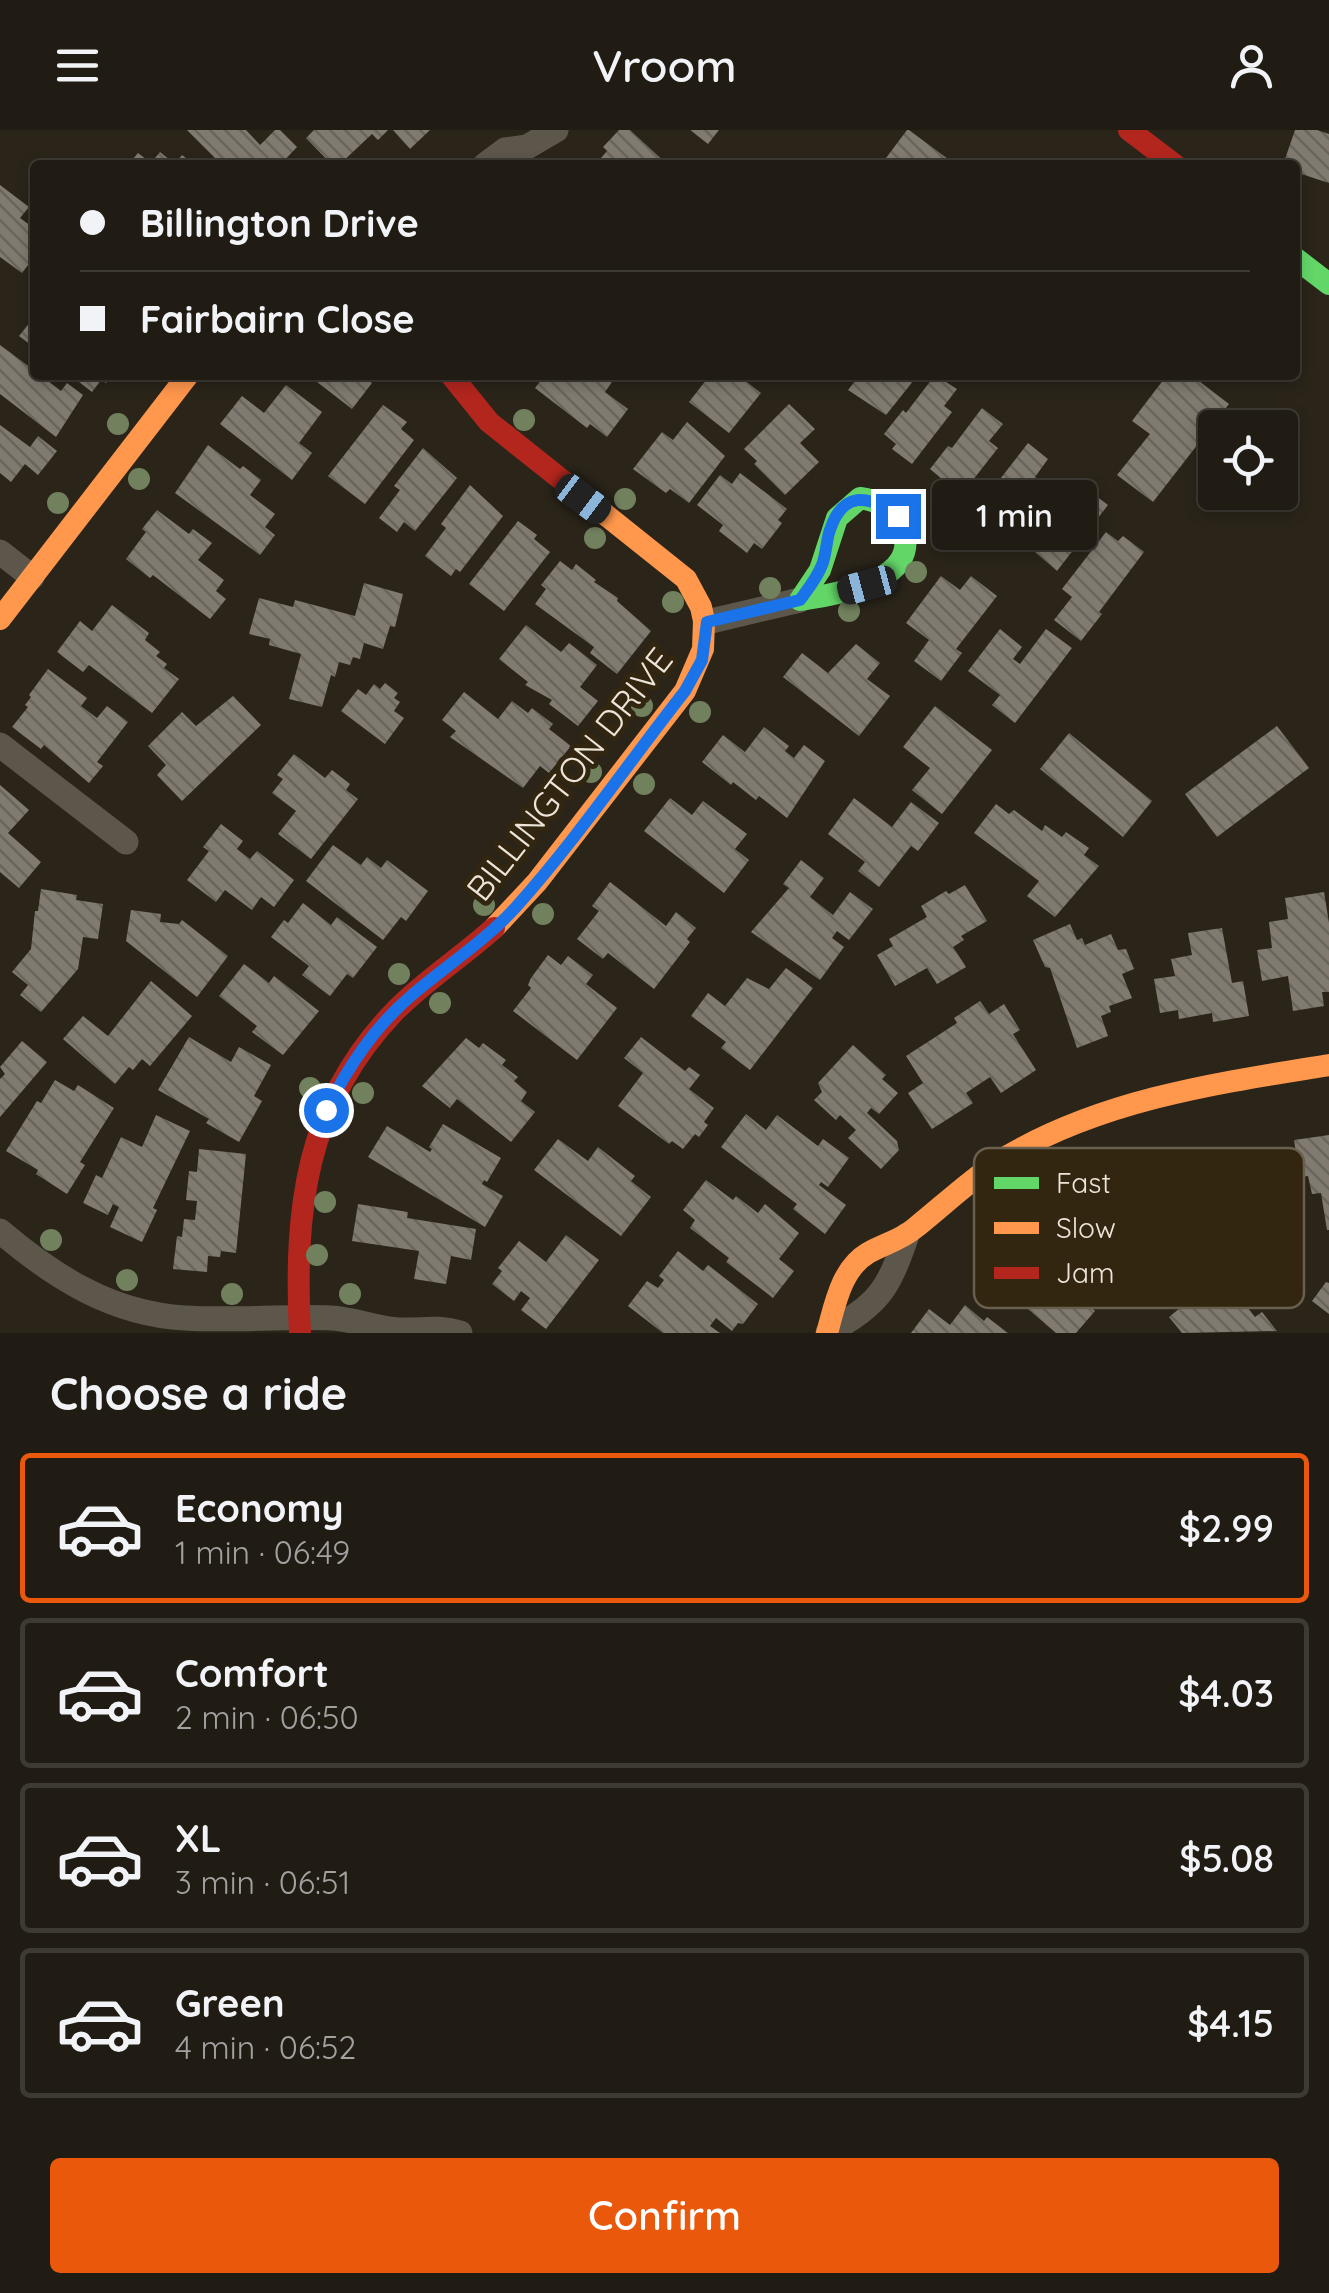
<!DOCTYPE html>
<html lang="en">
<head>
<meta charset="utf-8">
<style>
	body { margin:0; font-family:Quicksand,sans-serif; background:#28241c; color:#f1f3f6; height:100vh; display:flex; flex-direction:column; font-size:38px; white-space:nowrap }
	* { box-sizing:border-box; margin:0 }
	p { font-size:32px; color:#a2a1a0 }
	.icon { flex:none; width:55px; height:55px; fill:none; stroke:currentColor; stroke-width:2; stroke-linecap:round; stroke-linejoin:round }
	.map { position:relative; height:1203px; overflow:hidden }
	.sheet { display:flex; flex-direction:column; background:#201b13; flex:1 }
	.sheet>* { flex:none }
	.banner { position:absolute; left:30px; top:30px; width:1270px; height:220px; border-radius:10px; box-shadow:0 5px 15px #0003,0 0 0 2px #3d3933; display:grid; align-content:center; height:220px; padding:0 50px; background:#201b13 }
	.controls { position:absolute; left:1198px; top:280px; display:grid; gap:20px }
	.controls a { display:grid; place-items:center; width:100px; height:100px; border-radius:10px; background:#201b13; box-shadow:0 5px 15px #0003,0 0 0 2px #3d3933; font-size:50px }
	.end { position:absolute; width:45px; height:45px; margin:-22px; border:12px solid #1a73e8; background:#fff; box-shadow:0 0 0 5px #fff }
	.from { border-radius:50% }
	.bubble { position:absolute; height:70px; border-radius:10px; background:#201b13; box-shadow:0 5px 15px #0003,0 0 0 2px #3d3933; font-size:32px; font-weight:600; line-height:70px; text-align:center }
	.car { position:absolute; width:30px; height:60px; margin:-30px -15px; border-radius:12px; box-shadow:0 0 8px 2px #0007; background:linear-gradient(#222 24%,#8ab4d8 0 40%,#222 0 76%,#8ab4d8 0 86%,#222 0) }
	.banner b { display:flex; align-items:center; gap:35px; height:95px; font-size:38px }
	.banner b+b { border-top:2px solid #3d3933 }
	.banner i { width:25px; height:25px; background:#f1f3f6 }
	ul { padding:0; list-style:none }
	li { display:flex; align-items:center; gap:30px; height:150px; margin:0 20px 15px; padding:0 30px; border:5px solid #3d3933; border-radius:10px }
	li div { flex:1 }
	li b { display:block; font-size:38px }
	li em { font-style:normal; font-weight:600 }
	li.current { border-color:#ea580c }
	li>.icon { width:90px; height:90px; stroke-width:1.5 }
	h2 { padding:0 50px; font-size:45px; line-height:120px }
	.action { display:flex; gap:20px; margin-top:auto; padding:20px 50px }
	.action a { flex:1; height:115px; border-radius:10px; background:#ea580c; color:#fff; font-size:40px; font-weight:600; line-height:115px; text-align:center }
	header { display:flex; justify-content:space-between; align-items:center; height:130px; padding:0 50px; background:#201b13; font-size:45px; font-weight:600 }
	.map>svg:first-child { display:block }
</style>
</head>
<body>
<header><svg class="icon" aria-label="menu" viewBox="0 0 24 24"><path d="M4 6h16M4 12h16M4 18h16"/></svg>Vroom<svg class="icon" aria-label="person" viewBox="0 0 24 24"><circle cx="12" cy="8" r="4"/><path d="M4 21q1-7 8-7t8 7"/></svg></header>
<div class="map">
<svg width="1329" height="1203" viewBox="0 0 1329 1203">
	<defs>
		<pattern id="building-back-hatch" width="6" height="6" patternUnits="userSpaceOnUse" patternTransform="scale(2.5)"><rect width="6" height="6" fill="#807a70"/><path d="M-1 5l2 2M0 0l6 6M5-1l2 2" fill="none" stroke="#69655d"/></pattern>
	</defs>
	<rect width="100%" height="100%" fill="#2a2419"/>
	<g fill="url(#building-back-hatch)">
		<polygon points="187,0 246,0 260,15 275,0 280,0 297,17 280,35 222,35"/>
		<polygon points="314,0 388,0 378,10 372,4 339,35 332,35 306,8"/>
		<polygon points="393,0 430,0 410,19"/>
		<polygon points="619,0 630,0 668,35 595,35 607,21 603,17"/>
		<polygon points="690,0 719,0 708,14"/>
		<polygon points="907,0 909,0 956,35 896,35 886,28"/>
		<polygon points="1295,0 1317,0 1329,4 1329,53 1295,42 1295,35 1283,35"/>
		<polygon points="160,22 175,34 182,25 195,35 128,35 138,23 151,33"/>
		<polygon points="0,55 29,77 20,88 35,99 35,126 22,143 0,127"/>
		<polygon points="35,186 35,218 19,206"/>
		<polygon points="0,215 35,241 35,245 40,245 61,261 67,253 83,265 56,307 0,264"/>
		<polygon points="70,245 112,245 106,253 101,250 92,262"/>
		<polygon points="308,245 360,245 372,253 352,279"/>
		<polygon points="545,245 603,245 612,252 605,262 628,279 607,307 590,294 587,298 535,258"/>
		<polygon points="710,245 746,245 743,249 761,263 729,303 689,272"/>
		<polygon points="860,245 918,245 886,285 848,260"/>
		<polygon points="935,245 957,259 944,276 952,282 912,334 892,319 896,314 884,304 903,280 906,283"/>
		<polygon points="1167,245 1191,245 1229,274 1153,372 1117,345 1150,304 1132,291"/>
		<polygon points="286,255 322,282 299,313 312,323 292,350 220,294 242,266 264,283"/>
		<polygon points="789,274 815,299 800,313 819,332 785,365 754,334 757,331 744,319"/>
		<polygon points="383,275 407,292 401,299 414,310 365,374 328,346"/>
		<polygon points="982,278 1003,294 989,311 998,318 958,369 938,354 942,349 930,339 948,316 952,318"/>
		<polygon points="687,292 725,326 689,373 670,359 666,363 633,339 662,302 673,310"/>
		<polygon points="0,295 30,317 38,306 57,321 38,345 25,334 11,352 0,343"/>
		<polygon points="1028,313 1048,329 1035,347 1043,353 1003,404 983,389 987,384 975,375 994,351 997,353"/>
		<polygon points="208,315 240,339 243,336 261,350 250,365 275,384 265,397 275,405 260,425 175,363"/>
		<polygon points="423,318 457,348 415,401 404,392 397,402 379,388 400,360 394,356"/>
		<polygon points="740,343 787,379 778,390 782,393 762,419 754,413 747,423 719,401 723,395 697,375 720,345 732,354"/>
		<polygon points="1075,350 1108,375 1057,441 1020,409 1050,370 1057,375"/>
		<polygon points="470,355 503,386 460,442 456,439 451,446 425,426 446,398 441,394"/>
		<polygon points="157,380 189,404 193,399 212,413 198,430 224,450 216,461 226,469 210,489 153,445 150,448 126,429 146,402 142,399"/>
		<polygon points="518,391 537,405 534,409 550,422 504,481 469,454"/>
		<polygon points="1106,402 1118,411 1123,406 1144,422 1099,482 1102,484 1081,511 1054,490 1072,467 1062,459"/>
		<polygon points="560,431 572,440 576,434 596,450 594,452 618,468 617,471 651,501 617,544 590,523 594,517 535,474 546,459 541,455"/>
		<polygon points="941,446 960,460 971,446 997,466 956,519 962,523 941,551 914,531 929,510 906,493"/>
		<polygon points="364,453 403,464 395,497 390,496 383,519 364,513 360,529 353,527 350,535 339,532 335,547 331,545 322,577 289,569 301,524 269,515 270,509 249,504 259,468 293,477 295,470 355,486"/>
		<polygon points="112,475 149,503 145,510 160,522 156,526 167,534 164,538 179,549 152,583 89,535 83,542 57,522 80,491 92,501"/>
		<polygon points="526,495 561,522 569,513 597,535 580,557 598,571 578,596 549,574 552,570 525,555 528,552 499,529"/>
		<polygon points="1000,499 1022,517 1013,529 1020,534 1046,499 1072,518 1015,593 992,575 1000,565 968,541"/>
		<polygon points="856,514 880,533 867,549 890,566 859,606 783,547 802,523 828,543"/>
		<polygon points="48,539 87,568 81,576 97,588 107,576 128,592 97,632 103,636 89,653 44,615 41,619 12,597 28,577 25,575 31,567 29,565"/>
		<polygon points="385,553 398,563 394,568 400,572 394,581 404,588 385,614 341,581 358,559 366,565 374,554 380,559"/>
		<polygon points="464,562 498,589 512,571 528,583 532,578 553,594 549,599 571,616 549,643 540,636 523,658 450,607 456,601 442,590"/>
		<polygon points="233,566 261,595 182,671 157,645 166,635 148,616 182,582 196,596"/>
		<polygon points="935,576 992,620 942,684 912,660 930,638 903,617"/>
		<polygon points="1277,596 1309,638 1217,707 1185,664"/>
		<polygon points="764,597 789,616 785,621 794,628 804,615 825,631 787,688 759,666 756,670 733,652 731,655 702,632 723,605 745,622"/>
		<polygon points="1069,603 1152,671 1123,707 1040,639"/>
		<polygon points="294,624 325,648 332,640 350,654 346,660 358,669 311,729 278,704 296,681 272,663 283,649 277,645"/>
		<polygon points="0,655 29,680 8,703 41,732 19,758 0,742"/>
		<polygon points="670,668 692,685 703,671 747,704 735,719 749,730 724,763 644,701"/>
		<polygon points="854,668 892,697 911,672 939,693 918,721 911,716 879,757 858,741 865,732 828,704"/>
		<polygon points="996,674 1009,684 1014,680 1042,701 1045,695 1062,707 1066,702 1089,718 1084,725 1099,736 1055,787 1027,766 1039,751 974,703"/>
		<polygon points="221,694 243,711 237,719 250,729 257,721 294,750 274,777 261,767 252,780 225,760 216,772 187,750 209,721 203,717"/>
		<polygon points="333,715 361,735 367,727 381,738 387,730 428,761 406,791 401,787 383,810 306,751"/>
		<polygon points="801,730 824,748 810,767 833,785 850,762 873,779 849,810 837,801 832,808 844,817 820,850 751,802 789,758 783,754"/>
		<polygon points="610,752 666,796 676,782 696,798 687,809 690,812 654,859 608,823 603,829 577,809 599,781 592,776"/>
		<polygon points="965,755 987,791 961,806 964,810 953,817 966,837 937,854 927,838 895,856 877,825 893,816 889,809 927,787 921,776 946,761 949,764"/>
		<polygon points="41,759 77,765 76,770 103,774 98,809 83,807 78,839 41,882 20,865 28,855 12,842 31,819 35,781 38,781"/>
		<polygon points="1324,762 1329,793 1329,862 1322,862 1324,876 1293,881 1288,846 1262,851 1257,820 1272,818 1269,792 1288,789 1285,768"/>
		<polygon points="303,773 331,795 337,787 377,817 353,848 347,844 330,866 302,845 309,836 271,807 284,790 288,793"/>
		<polygon points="131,780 161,784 160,792 179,794 182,790 228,826 197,867 126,811"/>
		<polygon points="1070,794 1077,810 1082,808 1085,815 1111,804 1118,820 1126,819 1134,839 1122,844 1132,868 1109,876 1111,882 1101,886 1108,906 1077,918 1050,838 1045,837 1033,810"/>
		<polygon points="1222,798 1232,853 1243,851 1249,886 1213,892 1212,883 1179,889 1178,880 1160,883 1154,849 1175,846 1171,829 1192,825 1188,803"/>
		<polygon points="548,825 561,835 568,826 593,845 586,854 617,878 577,930 513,881 531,858 528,855 531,848"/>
		<polygon points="244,834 269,853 274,846 319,881 283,925 252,902 257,896 219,866"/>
		<polygon points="786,838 813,858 750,940 721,918 726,912 691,886 708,863 725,876 747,848 769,859"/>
		<polygon points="151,851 192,886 150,936 142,929 133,940 129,937 115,954 63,909 83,886 108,906"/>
		<polygon points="980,871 989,884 1004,874 1020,900 1013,904 1036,940 1001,963 990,947 966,963 973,973 932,999 908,963 923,953 906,926 957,893 954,888"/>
		<polygon points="189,907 231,932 239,917 271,935 254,966 262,971 239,1012 206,993 209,989 158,960"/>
		<polygon points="641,907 685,941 689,937 700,945 689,959 714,978 704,992 708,995 699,1007 695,1004 683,1019 672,1011 669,1014 618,976 643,943 624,928"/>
		<polygon points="466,908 479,918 483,913 506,930 502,935 518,947 514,951 527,962 521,971 535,982 511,1012 457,969 450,978 422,956"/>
		<polygon points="22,911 47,932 0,987 0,949 5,944 0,937"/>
		<polygon points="853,915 886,945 882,949 898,963 879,984 871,978 867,983 897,1011 899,1020 881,1039 848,1008 856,1000 840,985 836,990 814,970 822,962 818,953"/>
		<polygon points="55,950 74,961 78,955 114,978 80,1032 85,1035 67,1064 36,1044 38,1040 6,1021 37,971 41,973"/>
		<polygon points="746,984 766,1000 777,985 818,1016 823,1009 849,1028 828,1057 821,1052 819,1055 846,1075 825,1104 793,1079 797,1074 721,1017"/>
		<polygon points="156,985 190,1001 153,1078 157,1080 142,1112 110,1097 119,1077 113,1074 108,1085 83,1073 96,1045 102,1048 121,1007 142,1017"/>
		<polygon points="443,994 501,1028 487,1052 484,1050 482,1054 503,1066 485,1097 368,1027 387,996 430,1022 432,1019 429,1017"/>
		<polygon points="1329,1005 1329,1100 1327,1100 1321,1063 1312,1064 1308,1046 1300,1047 1294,1010"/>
		<polygon points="558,1009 588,1031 598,1017 635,1046 631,1051 651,1067 621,1106 534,1040"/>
		<polygon points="1262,1018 1266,1050 1260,1051 1270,1117 1264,1118 1266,1127 1231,1132 1226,1095 1214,1097 1210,1072 1218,1071 1217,1061 1210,1059 1209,1052 1205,1052 1202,1030 1227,1026 1229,1033 1237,1032 1236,1022"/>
		<polygon points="199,1019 246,1024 236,1123 221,1121 220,1127 208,1126 207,1142 173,1139 177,1106 182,1107 184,1089 195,1090 197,1071 186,1070 189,1041 197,1042"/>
		<polygon points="706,1050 733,1070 736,1066 758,1083 765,1074 799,1103 779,1129 794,1141 773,1168 726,1132 729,1128 690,1098 695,1090 683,1080"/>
		<polygon points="358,1074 408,1082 407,1088 476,1099 471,1130 451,1126 446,1154 414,1149 419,1121 352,1111"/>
		<polygon points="1035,1095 1044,1103 1048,1098 1062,1111 1057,1117 1086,1143 1072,1160 1095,1181 1076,1203 1056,1203 1028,1179 1036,1169 1014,1150 1007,1159 981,1137 1004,1110 1013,1119"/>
		<polygon points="566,1105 599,1130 546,1199 521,1180 530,1168 521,1161 514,1171 492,1154 502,1141 498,1138 519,1111 546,1132"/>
		<polygon points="678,1121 703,1141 708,1135 758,1174 743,1194 738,1193 732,1201 716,1188 710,1196 720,1203 663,1203 628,1176 647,1151 658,1158 664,1150 659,1146"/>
		<polygon points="1326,1152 1329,1153 1329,1184 1312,1171"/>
		<polygon points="1200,1162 1214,1179 1235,1162 1255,1187 1262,1182 1277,1201 1182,1203 1169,1187"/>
		<polygon points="965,1175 984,1191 987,1187 1008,1203 911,1203 929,1179 950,1195"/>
	</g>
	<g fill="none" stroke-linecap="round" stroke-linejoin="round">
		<g stroke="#5c564b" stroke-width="25">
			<polyline points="485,35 505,20 527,17 556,0"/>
			<polyline points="0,422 32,447"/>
			<polyline points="707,492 800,470"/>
			<polyline points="0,615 126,712"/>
			<path d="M0 1101C54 1147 112 1184 185 1188 234 1191 282 1186 331 1188 354 1189 377 1199 399 1200 421 1201 438 1196 460 1203"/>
			<path d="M828 1203C880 1172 887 1162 907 1105"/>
		</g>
		<g stroke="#63d668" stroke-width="22">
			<polyline points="1295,128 1329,154"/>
			<path d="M860 368C880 371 896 379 903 399 921 452 836 464 800 470L820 440 837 388Z"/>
		</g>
		<g stroke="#ff974d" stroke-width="22">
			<polyline points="0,489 188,245"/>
			<polyline points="494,798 537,752 685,561 703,519 704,491 701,477 686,449 572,358"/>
			<path d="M827 1203C835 1175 841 1139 868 1123 884 1114 901 1110 915 1098 945 1074 973 1047 1006 1027 1104 969 1218 953 1329 935"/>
		</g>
		<g stroke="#b3261e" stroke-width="22">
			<polyline points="1129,0 1175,35"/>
			<polyline points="451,245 489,292 572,358"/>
			<path d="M300 1203C294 1080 305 975 394 882 424 851 462 827 494 798"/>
		</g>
	</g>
	<g fill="#71805d">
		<circle cx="524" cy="290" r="11"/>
		<circle cx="118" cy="294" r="11"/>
		<circle cx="139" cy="349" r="11"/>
		<circle cx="625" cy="369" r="11"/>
		<circle cx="58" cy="373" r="11"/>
		<circle cx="595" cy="408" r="11"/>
		<circle cx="916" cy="442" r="11"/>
		<circle cx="770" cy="458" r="11"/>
		<circle cx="673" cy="472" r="11"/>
		<circle cx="849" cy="481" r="11"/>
		<circle cx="642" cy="576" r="11"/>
		<circle cx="700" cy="582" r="11"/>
		<circle cx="591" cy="642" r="11"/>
		<circle cx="644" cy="654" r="11"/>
		<circle cx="484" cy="775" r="11"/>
		<circle cx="543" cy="784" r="11"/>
		<circle cx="399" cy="844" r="11"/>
		<circle cx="440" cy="873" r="11"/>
		<circle cx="310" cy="958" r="11"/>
		<circle cx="363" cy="963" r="11"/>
		<circle cx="325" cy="1072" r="11"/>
		<circle cx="51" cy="1110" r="11"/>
		<circle cx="317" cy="1125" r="11"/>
		<circle cx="127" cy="1150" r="11"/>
		<circle cx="232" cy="1164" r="11"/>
		<circle cx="350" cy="1164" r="11"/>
	</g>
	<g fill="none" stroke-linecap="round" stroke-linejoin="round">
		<path stroke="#1a73e8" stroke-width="12" d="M326 980C349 936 374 897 412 865 447 835 485 811 516 777 577 709 629 632 685 561L702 530 707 492 800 470C808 459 817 448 822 435 826 425 826 414 829 403 842 360 868 364 898 386"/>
	</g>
	<g text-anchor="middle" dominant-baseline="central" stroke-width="10" stroke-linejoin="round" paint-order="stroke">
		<g font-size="35" fill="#ede5d9" stroke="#322611">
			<text transform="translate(569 644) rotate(-52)">BILLINGTON DRIVE</text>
		</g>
	</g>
	<rect x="974" y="1018" width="330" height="160" rx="15" fill="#322611" stroke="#6a5f4d" stroke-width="2.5"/>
	<rect x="994" y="1047" width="45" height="12" fill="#63d668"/>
	<rect x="994" y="1092" width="45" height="12" fill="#ff974d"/>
	<rect x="994" y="1137" width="45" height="12" fill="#b3261e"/>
	<g font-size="28" fill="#ede5d9">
		<text x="1056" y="1063">Fast</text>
		<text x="1056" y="1108">Slow</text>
		<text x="1056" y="1153">Jam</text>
	</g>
</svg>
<div class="controls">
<a><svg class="icon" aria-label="locate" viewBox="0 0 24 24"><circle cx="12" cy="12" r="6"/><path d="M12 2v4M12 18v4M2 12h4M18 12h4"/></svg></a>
</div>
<i class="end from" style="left:326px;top:980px"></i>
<i class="end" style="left:898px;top:386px"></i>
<div class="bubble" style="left:932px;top:350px;width:165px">1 min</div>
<i class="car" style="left:583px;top:369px;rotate:127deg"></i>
<i class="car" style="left:867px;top:455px;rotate:255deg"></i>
<div class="banner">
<b><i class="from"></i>Billington Drive</b>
<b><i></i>Fairbairn Close</b>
</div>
</div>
<section class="sheet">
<h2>Choose a ride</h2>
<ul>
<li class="current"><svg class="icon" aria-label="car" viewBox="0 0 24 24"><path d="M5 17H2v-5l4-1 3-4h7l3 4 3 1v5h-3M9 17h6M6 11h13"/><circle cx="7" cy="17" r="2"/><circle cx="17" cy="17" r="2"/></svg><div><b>Economy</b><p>1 min · 06:49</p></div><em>$2.99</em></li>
<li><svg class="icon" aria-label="car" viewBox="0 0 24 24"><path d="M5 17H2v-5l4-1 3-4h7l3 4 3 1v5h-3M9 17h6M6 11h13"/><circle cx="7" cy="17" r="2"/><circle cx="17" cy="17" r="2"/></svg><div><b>Comfort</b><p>2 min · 06:50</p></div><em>$4.03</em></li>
<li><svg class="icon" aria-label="car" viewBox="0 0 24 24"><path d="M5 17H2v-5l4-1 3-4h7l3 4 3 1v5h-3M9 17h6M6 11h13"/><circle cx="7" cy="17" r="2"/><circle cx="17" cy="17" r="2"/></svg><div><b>XL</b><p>3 min · 06:51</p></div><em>$5.08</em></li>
<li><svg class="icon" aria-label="car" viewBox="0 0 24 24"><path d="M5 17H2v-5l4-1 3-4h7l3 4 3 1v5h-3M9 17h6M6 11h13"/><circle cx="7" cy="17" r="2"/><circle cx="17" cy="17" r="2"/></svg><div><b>Green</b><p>4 min · 06:52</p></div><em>$4.15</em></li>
</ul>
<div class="action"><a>Confirm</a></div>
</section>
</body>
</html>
